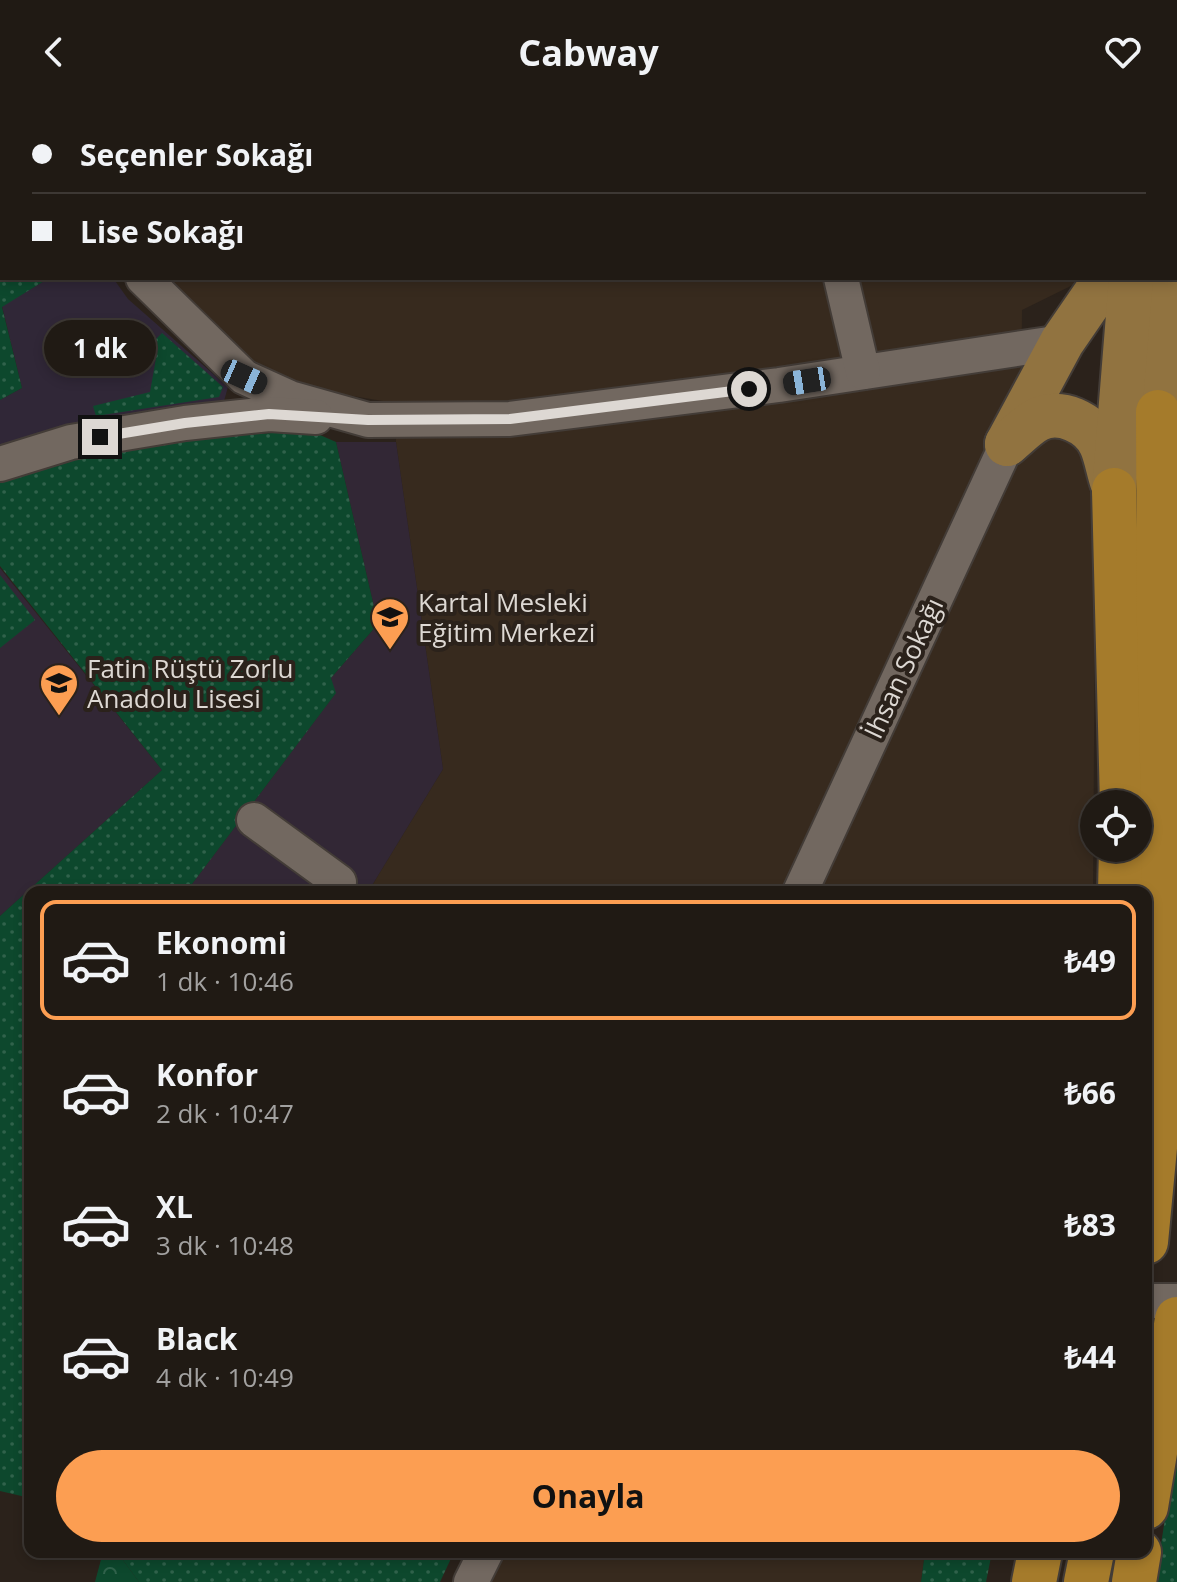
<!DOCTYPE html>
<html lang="tr">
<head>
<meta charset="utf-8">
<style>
	body { margin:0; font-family:"Open Sans",sans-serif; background:#2d2722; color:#f1f3f6; height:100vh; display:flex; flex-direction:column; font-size:30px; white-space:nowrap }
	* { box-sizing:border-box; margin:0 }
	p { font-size:26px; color:#a2a1a0 }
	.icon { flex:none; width:44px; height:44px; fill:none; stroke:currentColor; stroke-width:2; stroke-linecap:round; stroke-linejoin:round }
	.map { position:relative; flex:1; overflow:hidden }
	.details { position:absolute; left:24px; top:782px; width:1128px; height:672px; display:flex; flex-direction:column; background:#201a14; border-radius:16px; box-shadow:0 4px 12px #0003,0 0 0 2px #3d3834 }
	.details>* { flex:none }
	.banner { position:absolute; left:0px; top:0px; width:1178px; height:176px; box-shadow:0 4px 12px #0003,0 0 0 2px #3d3834; display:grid; align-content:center; height:176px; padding:0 32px; background:#201a14 }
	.tools { position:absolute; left:1080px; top:686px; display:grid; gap:16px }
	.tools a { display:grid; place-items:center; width:72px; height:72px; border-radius:50%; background:#201a14; box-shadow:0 4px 12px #0003,0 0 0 2px #3d3834; font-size:40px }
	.end { position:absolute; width:36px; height:36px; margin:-18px; border:10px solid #ddd8d3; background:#111; box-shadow:0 0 0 4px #111 }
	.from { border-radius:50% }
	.bubble { position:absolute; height:56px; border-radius:28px; background:#201a14; box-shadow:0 4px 12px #0003,0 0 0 2px #3d3834; font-size:26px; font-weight:700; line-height:56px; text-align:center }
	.car { position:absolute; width:24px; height:48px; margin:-24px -12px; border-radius:10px; box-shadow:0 0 6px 2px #0007; background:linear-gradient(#222 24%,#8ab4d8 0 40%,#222 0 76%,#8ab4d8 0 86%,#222 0) }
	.banner b { display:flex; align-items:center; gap:28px; height:76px; font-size:30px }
	.banner b+b { border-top:2px solid #3d3834 }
	.banner i { width:20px; height:20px; background:#f1f3f6 }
	ul { padding:14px 0 0; list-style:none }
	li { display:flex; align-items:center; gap:24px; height:120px; margin:0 16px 12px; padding:0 16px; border:4px solid transparent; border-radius:16px }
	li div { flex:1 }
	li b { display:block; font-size:30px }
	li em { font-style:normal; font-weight:700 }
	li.on { border-color:#fc9e52 }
	li>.icon { width:72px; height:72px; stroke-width:1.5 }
	.action { display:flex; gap:16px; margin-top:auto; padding:16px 32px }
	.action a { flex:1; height:92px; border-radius:48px; background:#fc9e52; color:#111; font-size:32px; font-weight:700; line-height:92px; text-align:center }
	header { display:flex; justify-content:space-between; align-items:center; height:104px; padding:0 32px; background:#201a14; font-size:36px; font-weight:700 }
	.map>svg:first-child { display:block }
</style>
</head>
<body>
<header><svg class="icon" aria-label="back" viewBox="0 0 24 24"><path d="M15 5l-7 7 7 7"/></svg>Cabway<svg class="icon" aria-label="heart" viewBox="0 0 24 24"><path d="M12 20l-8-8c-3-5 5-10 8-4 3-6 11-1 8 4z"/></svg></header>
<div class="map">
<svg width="1177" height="1478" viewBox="0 0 1177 1478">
	<defs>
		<pattern id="grass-dots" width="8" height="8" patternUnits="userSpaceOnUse" patternTransform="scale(2)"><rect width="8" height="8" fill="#0d482d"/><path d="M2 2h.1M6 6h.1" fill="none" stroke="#30624b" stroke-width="1.8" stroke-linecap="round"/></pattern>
		<pattern id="forest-crowns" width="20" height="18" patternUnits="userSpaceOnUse" patternTransform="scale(2)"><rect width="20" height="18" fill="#0d482d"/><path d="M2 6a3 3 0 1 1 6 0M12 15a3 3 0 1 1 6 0" fill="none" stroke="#30624b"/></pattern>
	</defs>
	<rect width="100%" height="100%" fill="#2b221b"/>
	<polygon fill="#302737" points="49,174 113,174 128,195 228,283 224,297 100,315 0,342 0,296 22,284 2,202"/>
	<g fill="#372a1e">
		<polygon points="43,0 1133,0 1133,2 44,2"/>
		<polygon points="142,174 1087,174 1022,206 1021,316 1096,352 1093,788 368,788 443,665 396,338 395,299 250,275"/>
		<polygon points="507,1448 925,1448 921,1478 492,1478"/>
	</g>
	<g fill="#322735">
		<polygon points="336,338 396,338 443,665 368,788 186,788 335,590 331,574 378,520"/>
		<polygon points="0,464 162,666 0,812"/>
	</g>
	<g fill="url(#grass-dots)">
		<polygon points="0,0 3,2 2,174 49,174 2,203 22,284 0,296"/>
		<polygon points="162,229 223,283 219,293 96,312 93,302 150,288 158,243 153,238"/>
		<polygon points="302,327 320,331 336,338 378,520 331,574 336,589 186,788 30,788 30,1394 0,1387 0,812 162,666 0,462 0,374 94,347 215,333"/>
		<polygon points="0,471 35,516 0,544"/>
		<polygon points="1177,1339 1177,1478 1155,1478"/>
		<polygon points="117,1448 454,1448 440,1478 139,1478"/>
		<polygon points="925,1448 992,1448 986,1478 921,1478"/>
	</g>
	<polygon fill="url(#forest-crowns)" points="103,1448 117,1448 139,1478 95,1478"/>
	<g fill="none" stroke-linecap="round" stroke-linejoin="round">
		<g stroke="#433c37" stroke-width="38">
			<g id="minor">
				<polyline points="28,0 29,2"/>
				<polyline points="968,0 968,2"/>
				<polyline points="143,174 244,273 290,294 368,316 510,315 779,281 1062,238"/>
				<polyline points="841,174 863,268"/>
				<polyline points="0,360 71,338 185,319 269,310 316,313"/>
				<polyline points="254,716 339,778"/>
				<polyline points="800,788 1007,340"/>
				<polyline points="1146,1197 1177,1197"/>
				<polyline points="471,1478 486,1448"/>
			</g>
		</g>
		<g stroke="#433c37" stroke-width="48">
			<g id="major">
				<polyline points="1150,2 1150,0"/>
				<polyline points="1007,340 1062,238 1106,174"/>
				<path d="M1007 340C1016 333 1026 322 1037 316 1060 304 1091 319 1101 341 1106 352 1108 366 1112 378"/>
				<polyline points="1168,346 1158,308 1174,174"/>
				<polyline points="1114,386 1131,174"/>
			</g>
		</g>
		<g stroke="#433c37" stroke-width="48">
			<g id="highway">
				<polyline points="1114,386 1122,700"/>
				<polyline points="1120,788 1121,744"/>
				<polyline points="1146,1138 1163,960 1164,749 1159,522 1158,308"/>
				<polyline points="1146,1403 1177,1215"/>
				<polyline points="1034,1478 1040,1448"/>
				<polyline points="1086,1478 1092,1448"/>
				<polyline points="1134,1478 1139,1448"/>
			</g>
		</g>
		<use href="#minor" stroke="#726860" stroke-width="34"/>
		<use href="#major" stroke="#917340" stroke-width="44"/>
		<use href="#highway" stroke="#a57b2b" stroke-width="44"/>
	</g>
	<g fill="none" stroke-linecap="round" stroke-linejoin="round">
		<polyline stroke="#ddd8d3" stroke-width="10" points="100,333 185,319 269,310 368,316 510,315 749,285"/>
	</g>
	<defs>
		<g id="school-pin" transform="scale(2)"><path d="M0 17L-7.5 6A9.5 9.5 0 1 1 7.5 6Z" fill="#fc9e52" stroke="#2b221b"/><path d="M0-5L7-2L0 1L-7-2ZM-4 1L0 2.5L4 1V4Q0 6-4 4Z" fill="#111"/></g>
	</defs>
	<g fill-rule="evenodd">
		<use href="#school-pin" x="390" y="513"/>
		<use href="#school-pin" x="59" y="579"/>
	</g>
	<g text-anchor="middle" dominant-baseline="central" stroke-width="8" stroke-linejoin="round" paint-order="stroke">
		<g font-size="26" fill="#ddd8d3" stroke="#2b221b" text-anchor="start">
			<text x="418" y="498">Kartal Mesleki<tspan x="418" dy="30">Eğitim Merkezi</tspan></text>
			<text x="87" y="564">Fatin Rüştü Zorlu<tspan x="87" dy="30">Anadolu Lisesi</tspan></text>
		</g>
		<g font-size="26" fill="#ddd8d3" stroke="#2b221b">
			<text transform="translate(903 564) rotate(-65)">İhsan Sokağı</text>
		</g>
	</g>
</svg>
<div class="tools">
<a><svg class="icon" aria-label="locate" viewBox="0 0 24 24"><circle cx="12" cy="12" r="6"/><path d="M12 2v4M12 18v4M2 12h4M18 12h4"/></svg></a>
</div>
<i class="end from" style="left:749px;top:285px"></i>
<i class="end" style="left:100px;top:333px"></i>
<div class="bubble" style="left:44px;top:216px;width:112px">1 dk</div>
<i class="car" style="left:244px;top:273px;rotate:114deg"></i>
<i class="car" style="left:807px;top:277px;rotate:261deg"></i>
<div class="banner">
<b><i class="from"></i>Seçenler Sokağı</b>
<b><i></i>Lise Sokağı</b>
</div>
<section class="details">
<ul>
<li class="on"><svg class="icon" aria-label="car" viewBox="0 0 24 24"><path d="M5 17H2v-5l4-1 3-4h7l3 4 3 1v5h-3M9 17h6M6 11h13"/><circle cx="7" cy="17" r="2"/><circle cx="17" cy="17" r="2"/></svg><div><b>Ekonomi</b><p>1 dk · 10:46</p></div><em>₺49</em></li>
<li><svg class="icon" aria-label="car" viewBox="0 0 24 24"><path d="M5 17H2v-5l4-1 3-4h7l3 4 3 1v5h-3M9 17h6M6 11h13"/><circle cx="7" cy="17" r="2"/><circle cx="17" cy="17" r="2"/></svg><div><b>Konfor</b><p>2 dk · 10:47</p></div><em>₺66</em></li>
<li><svg class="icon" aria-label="car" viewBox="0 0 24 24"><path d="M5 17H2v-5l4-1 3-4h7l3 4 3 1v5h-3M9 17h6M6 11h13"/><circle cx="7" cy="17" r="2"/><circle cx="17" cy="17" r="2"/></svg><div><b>XL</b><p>3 dk · 10:48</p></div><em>₺83</em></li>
<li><svg class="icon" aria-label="car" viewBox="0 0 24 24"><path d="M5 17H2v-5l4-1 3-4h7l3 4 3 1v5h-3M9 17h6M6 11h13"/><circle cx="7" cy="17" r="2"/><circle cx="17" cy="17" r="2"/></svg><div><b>Black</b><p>4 dk · 10:49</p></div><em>₺44</em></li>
</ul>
<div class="action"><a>Onayla</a></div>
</section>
</div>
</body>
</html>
